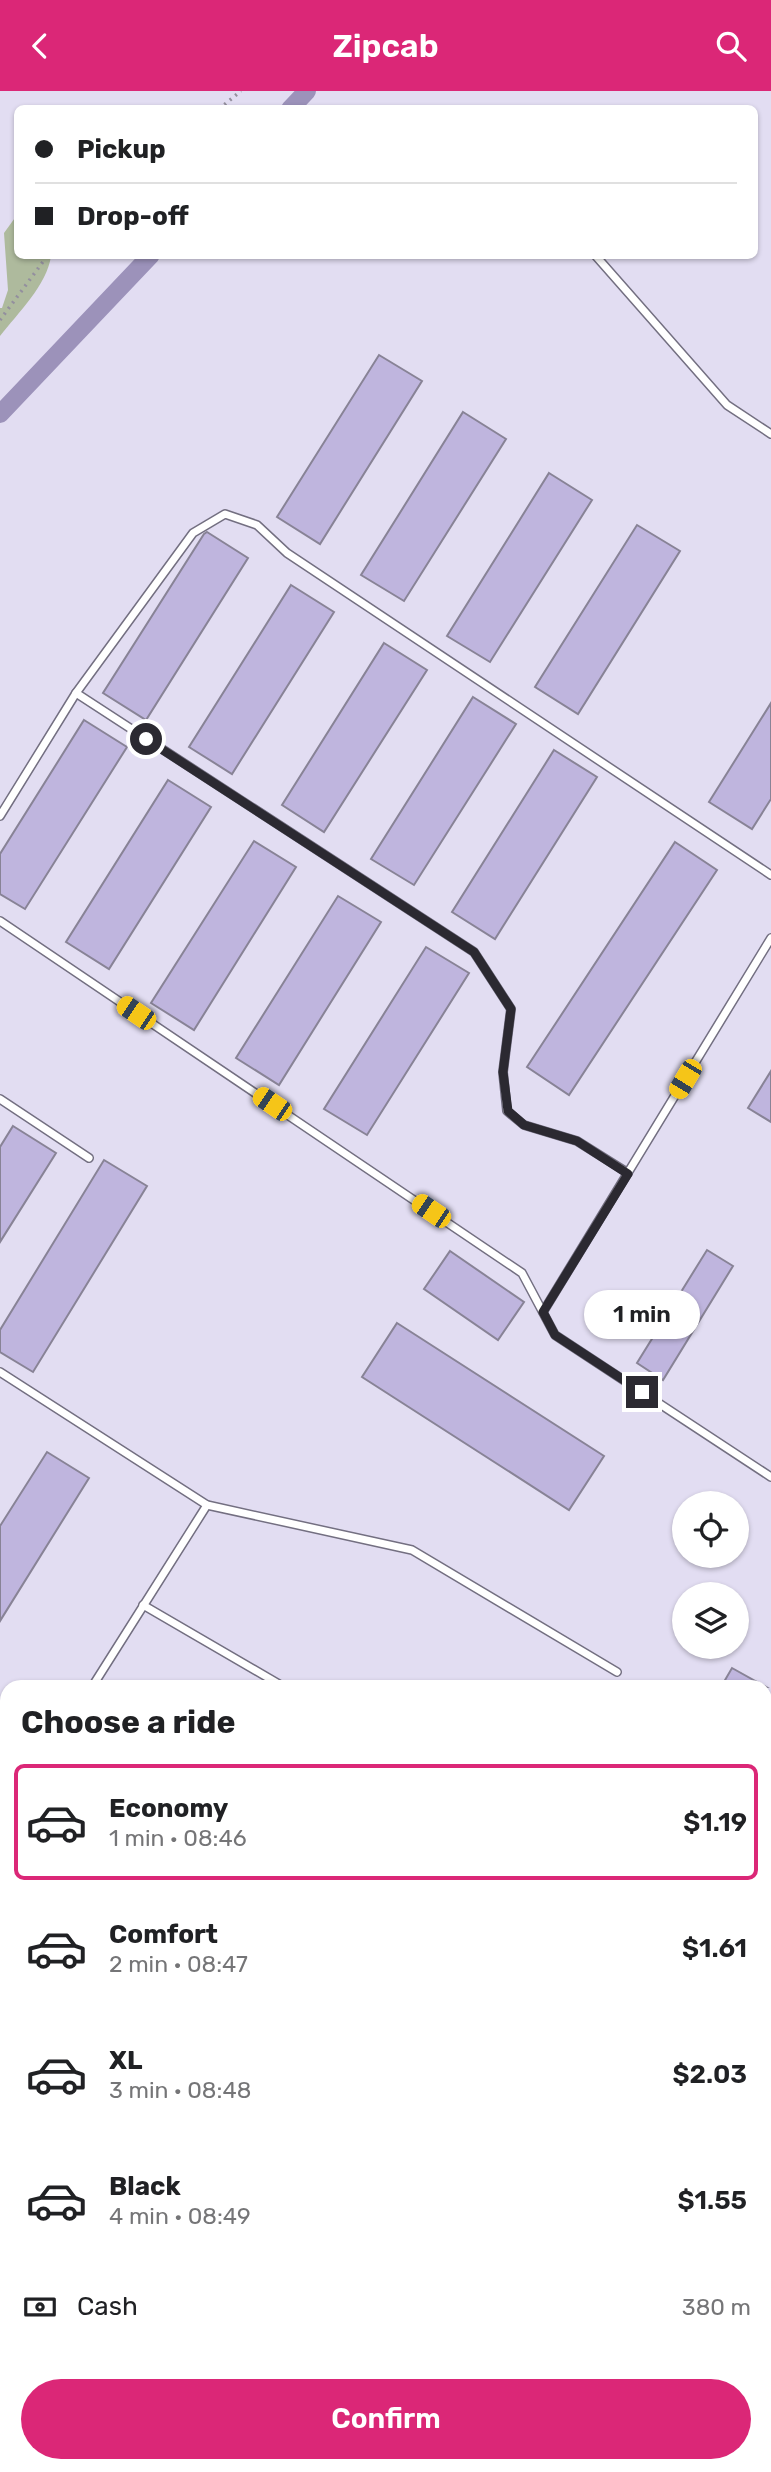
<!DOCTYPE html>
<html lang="en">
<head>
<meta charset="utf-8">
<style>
	body { margin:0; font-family:Rubik,sans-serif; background:#f2f2f2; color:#202124; height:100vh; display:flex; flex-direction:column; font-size:26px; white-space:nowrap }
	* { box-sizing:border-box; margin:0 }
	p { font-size:23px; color:#757577 }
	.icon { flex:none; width:38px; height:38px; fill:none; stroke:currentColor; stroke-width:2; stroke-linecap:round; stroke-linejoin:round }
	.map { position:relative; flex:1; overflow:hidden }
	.details { position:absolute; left:0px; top:1589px; width:772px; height:793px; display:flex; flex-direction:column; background:#fff; border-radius:21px 21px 0 0; box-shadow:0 2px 5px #0004 }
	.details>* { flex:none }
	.guide { position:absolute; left:14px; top:14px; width:744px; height:154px; border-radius:10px; box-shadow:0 2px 5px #0004; display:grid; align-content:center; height:154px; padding:0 21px; background:#fff }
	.fabs { position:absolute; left:672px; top:1400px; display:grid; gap:14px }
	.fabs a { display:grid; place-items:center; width:77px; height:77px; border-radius:50%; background:#fff; box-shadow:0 2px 5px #0004; font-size:35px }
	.end { position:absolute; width:32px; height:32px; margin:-16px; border:9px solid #2b2931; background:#fff; box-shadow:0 0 0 4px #fff }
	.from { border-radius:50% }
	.bubble { position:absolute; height:49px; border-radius:24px; background:#fff; box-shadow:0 2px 5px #0004; font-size:23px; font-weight:600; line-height:49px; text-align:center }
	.car { position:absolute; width:21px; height:42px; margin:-21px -10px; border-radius:9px; box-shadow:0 0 5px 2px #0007; background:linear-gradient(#f5c518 24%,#345 0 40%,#f5c518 0 76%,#345 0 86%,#f5c518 0) }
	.guide b { display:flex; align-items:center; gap:24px; height:66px; font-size:26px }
	.guide b+b { border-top:2px solid #e0e0e0 }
	.guide i { width:18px; height:18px; background:#202124 }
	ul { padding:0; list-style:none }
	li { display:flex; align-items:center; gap:21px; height:116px; margin:0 14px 10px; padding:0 7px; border:4px solid transparent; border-radius:10px }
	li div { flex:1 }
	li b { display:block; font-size:26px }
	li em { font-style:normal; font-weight:600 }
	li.selected { border-color:#db2777 }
	li>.icon { width:63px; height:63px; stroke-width:1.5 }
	h2 { padding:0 21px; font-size:32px; line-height:84px }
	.pay { display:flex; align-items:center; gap:18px; height:77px; padding:0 21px; font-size:26px }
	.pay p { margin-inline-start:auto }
	.primary-button { display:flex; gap:14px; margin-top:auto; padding:14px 21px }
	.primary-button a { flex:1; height:80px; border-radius:42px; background:#db2777; color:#fff; font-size:28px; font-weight:600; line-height:80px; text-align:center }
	header { display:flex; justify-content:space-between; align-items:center; height:91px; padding:0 21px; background:#db2777; color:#fff; font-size:32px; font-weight:600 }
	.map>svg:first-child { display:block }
</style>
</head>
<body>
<header><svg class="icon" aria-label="back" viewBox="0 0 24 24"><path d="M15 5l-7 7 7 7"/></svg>Zipcab<svg class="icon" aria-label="search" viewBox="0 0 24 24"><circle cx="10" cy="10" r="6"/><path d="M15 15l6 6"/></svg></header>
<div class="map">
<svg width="771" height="2381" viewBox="0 0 771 2381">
	<rect width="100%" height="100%" fill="#e2ddf2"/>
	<path fill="#aeba9d" d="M17 124 18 164 51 165C47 194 18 222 0 245V217H2L8 199 4 142Z"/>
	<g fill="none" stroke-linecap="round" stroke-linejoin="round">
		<g stroke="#9c92ba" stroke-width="18">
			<polyline points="290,18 307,0"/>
			<polyline points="0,323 151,164"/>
		</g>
	</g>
	<g fill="#bfb5de" stroke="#888396" stroke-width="2">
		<polygon points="379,264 422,290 320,453 277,426"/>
		<polygon points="463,321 506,348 404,510 361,484"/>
		<polygon points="549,382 592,409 490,571 447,545"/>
		<polygon points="637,434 680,460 578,623 535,596"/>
		<polygon points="207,441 248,467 146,629 103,602 204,443"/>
		<polygon points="291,494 334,521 232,683 189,656"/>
		<polygon points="384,552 427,579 324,741 282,714"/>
		<polygon points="473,606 516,633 414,794 371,768"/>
		<polygon points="771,612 771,708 752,738 709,711"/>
		<polygon points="84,629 127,656 25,818 0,803 0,763"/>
		<polygon points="554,659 597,686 495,848 452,821"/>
		<polygon points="168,689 211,716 109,878 66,851"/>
		<polygon points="254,750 296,776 194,939 151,912"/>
		<polygon points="675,751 717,779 569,1004 527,976"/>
		<polygon points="338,805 381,831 279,994 236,967"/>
		<polygon points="426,856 469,882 367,1044 324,1018"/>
		<polygon points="771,980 771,1031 748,1017"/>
		<polygon points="13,1035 56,1062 0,1151 0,1056"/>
		<polygon points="104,1069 147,1095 33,1281 0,1261 0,1239"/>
		<polygon points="707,1159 733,1175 663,1289 637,1272"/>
		<polygon points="450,1160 524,1211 498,1249 424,1198"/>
		<polygon points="397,1232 604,1365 569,1419 362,1286"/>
		<polygon points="47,1361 89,1387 0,1530 0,1435"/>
		<polygon points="732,1577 766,1596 721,1596"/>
	</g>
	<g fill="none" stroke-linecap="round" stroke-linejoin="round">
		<g stroke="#736f81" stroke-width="10">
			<g id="lane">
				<polyline points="595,164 727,314 771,343"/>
				<polyline points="76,602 474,861 511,918 503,981 507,1020 524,1034 577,1050 628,1082"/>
				<polyline points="0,725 76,602 193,442 225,423 257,434 287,462 771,784"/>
				<polyline points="0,830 522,1182 555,1244 771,1386"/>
				<polyline points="0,1008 89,1067"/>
				<polyline points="543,1221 771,847"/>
				<polyline points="0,1281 207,1414 412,1459 617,1581"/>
				<polyline points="143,1514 284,1596"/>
				<polyline points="92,1596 207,1414"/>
				<polyline points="0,1740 7,1729"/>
				<polyline points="765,1880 771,1885"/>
				<polyline points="0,2103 7,2108"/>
				<polyline points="765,2193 771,2196"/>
				<polyline points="420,2375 429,2381"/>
			</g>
		</g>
		<g stroke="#938f9e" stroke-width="3.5" stroke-dasharray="2 5" stroke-linecap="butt">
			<polyline points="219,18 241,0"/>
			<polyline points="0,229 48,164"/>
		</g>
		<use href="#lane" stroke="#fff" stroke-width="7"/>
	</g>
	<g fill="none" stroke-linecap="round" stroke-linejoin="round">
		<polyline stroke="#2b2931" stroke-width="9" points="146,648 474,861 511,918 503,981 508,1020 524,1034 577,1050 628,1083 543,1221 555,1244 642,1301"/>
	</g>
</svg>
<div class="fabs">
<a><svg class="icon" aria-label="locate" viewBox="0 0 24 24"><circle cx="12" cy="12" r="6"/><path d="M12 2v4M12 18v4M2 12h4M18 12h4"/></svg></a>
<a><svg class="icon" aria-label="layers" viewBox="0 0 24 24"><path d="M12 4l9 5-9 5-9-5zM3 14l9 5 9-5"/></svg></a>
</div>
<i class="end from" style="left:146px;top:648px"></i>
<i class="end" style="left:642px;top:1301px"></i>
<div class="bubble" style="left:584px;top:1199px;width:116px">1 min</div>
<i class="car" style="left:136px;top:922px;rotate:304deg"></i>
<i class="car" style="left:685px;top:988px;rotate:211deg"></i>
<i class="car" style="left:272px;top:1013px;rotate:304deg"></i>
<i class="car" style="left:431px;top:1120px;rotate:304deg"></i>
<div class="guide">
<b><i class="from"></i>Pickup</b>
<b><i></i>Drop-off</b>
</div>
<section class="details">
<h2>Choose a ride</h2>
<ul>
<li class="selected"><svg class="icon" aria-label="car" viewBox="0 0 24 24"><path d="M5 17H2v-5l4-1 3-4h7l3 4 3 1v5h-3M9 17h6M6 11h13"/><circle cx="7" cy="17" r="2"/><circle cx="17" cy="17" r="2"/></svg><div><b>Economy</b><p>1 min · 08:46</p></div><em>$1.19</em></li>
<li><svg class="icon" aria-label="car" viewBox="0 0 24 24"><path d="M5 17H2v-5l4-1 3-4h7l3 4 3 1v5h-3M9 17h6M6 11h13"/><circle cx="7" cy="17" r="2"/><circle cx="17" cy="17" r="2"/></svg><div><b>Comfort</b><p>2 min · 08:47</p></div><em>$1.61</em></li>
<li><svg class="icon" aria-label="car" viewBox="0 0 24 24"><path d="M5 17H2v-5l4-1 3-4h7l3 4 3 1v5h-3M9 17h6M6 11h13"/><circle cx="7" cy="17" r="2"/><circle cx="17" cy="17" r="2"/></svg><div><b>XL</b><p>3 min · 08:48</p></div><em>$2.03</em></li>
<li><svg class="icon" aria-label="car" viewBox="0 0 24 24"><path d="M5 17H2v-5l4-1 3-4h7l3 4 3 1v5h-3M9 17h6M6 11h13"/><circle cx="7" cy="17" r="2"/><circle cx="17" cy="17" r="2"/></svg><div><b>Black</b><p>4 min · 08:49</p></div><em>$1.55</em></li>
</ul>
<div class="pay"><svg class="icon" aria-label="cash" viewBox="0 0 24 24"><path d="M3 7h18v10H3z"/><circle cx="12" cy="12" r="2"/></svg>Cash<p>380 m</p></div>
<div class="primary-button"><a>Confirm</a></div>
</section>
</div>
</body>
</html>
